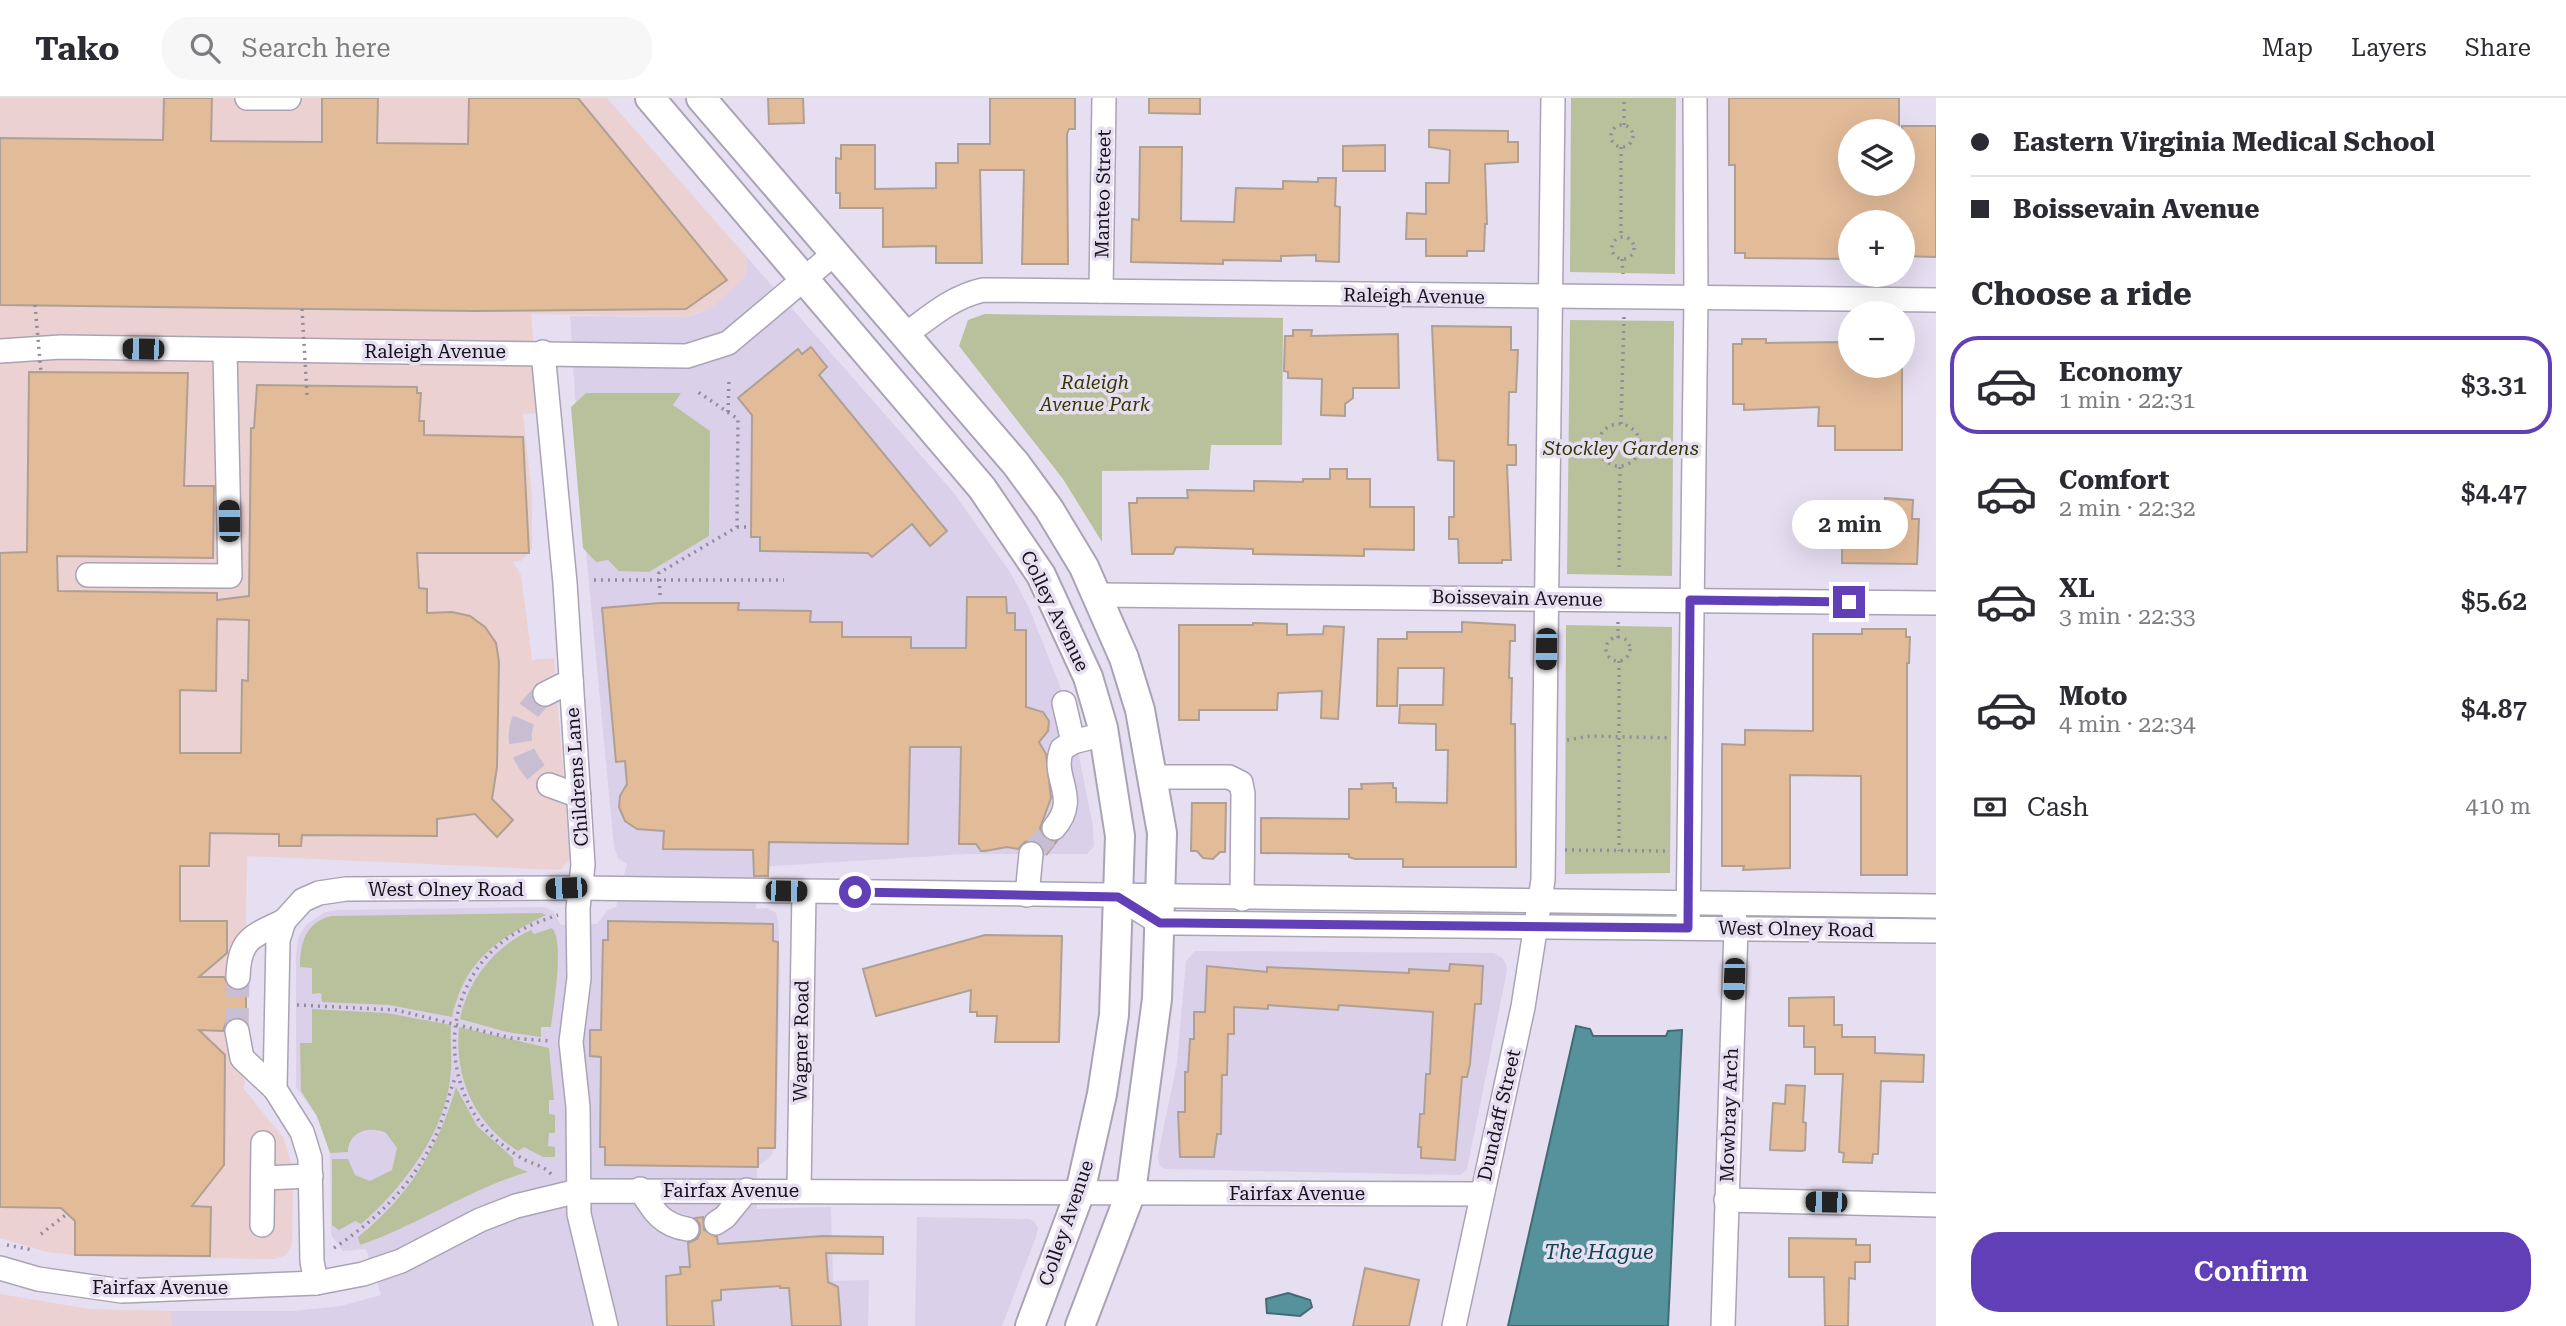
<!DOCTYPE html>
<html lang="en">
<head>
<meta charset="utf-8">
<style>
	body { margin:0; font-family:"Roboto Serif",serif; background:#f7f7f7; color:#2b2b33; height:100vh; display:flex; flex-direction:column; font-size:26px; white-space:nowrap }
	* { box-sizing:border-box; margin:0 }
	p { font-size:23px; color:#7c7c81 }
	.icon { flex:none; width:38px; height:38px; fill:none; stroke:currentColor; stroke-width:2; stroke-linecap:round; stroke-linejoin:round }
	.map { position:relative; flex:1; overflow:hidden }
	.side { display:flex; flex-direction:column; background:#fff; width:630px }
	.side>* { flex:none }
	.hud { display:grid; align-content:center; height:154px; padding:0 35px; background:#fff }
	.fabs { position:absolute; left:1838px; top:21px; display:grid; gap:14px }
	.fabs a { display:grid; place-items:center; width:77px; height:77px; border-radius:50%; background:#fff; box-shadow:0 7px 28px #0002; font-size:35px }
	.end { position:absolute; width:32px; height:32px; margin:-16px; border:9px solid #603fb7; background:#fff; box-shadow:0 0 0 4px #fff }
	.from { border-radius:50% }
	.bubble { position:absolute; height:49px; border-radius:24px; background:#fff; box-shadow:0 7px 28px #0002; font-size:23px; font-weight:600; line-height:49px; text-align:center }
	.car { position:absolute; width:21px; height:42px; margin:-21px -10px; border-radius:9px; box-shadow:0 0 5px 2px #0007; background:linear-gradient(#222 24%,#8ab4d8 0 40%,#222 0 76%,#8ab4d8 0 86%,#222 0) }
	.hud b { display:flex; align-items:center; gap:24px; height:66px; font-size:26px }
	.hud b+b { border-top:2px solid #e1e1e2 }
	.hud i { width:18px; height:18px; background:#2b2b33 }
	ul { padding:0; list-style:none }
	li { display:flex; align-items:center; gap:21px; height:98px; margin:0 14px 10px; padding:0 21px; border:4px solid transparent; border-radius:28px }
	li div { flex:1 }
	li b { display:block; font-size:26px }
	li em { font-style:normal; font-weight:600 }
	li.current { border-color:#603fb7 }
	li>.icon { width:63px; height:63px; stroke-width:1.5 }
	h2 { padding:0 35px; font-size:32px; line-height:84px }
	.pay { display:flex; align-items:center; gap:18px; height:77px; padding:0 35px; font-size:26px }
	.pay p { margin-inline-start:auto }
	.button { display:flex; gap:14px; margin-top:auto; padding:14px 35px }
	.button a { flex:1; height:80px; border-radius:28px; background:#603fb7; color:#fff; font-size:28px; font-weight:600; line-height:80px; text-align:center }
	header { display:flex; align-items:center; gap:42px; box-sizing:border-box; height:98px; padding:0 35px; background:#fff; border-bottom:2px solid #e1e1e2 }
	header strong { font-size:33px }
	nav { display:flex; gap:38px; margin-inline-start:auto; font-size:24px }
	.search { width:490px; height:63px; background:#f7f7f7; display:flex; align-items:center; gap:18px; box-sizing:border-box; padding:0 24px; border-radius:28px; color:#7c7c81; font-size:26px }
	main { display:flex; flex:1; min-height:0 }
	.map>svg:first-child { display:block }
</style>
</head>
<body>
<header>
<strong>Tako</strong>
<div class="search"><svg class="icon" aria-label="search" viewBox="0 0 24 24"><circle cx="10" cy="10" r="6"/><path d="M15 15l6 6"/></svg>Search here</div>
<nav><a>Map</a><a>Layers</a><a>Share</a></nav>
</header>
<main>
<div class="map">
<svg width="1936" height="1228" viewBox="0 0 1936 1228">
	<rect width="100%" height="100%" fill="#e6def1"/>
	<g fill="#dbd0ea">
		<polygon points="745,157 953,394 1010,474 1029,510 1071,616 1093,729 1094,748 1087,756 967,756 756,769 756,811 767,810 776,815 778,822 780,870 776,1049 769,1060 757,1069 757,1111 831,1109 833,1183 869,1182 868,1228 172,1228 170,1213 293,1213 341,1208 381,1197 366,1151 343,1153 331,1137 330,1052 316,1017 296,989 296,856 298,840 306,827 325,814 338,812 543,809 553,813 561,827 597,826 608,812 616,809 627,766 618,760 614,749 583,422 570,218 688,219 702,214 743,181 747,170"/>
		<polygon points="1195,853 1494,855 1502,860 1507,868 1506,878 1467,1071 1460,1077 1164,1071 1159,1066 1158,1057 1177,965 1186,863"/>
		<polygon points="917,1119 1028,1121 1034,1123 1038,1130 1036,1139 1002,1228 915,1228"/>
	</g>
	<g fill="#ebd1d2">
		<polygon points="0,0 607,0 745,157 747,170 743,181 714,208 688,219 531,216 539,315 523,316 532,397 532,451 521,463 513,464 521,477 532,562 554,560 570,761 560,772 247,758 244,991 284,1041 293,1071 292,1147 286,1157 275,1161 83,1158 47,1154 0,1140"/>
		<polygon points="0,1196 89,1211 170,1213 172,1228 0,1228"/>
	</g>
	<g fill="#b9c19c">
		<polygon points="1571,0 1676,0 1675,176 1570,174"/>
		<polygon points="985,216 1283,220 1282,347 1211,347 1209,372 1102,373 1102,444 1063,381 959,248 968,222"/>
		<polygon points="1570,222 1674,223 1672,478 1567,476"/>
		<polygon points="586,295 681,295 673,307 710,333 709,438 649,474 619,473 608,462 596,464 583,450 571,309"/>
		<polygon points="1566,527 1672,529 1670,775 1565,776"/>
		<path d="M542 815 546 817C497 841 465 862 452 919L389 907 322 904 321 895 312 896V870L300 869C300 845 305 825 331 818Z"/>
		<path d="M552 830C565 844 553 909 551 929H541V939L507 934 460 921C468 882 494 849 531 832L534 836Z"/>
		<path d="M312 911 387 915 451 927C450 942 452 956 451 971 448 1031 405 1088 361 1126L355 1123 339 1132 332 1127V1061H348L355 1077 370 1083 392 1072 397 1050 386 1035C369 1027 348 1034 348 1054L330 1055 317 1018 301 993 300 945H312Z"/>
		<path d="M459 929 549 950 554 1002H549V1016L555 1017V1035H549L548 1048 555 1049V1059H543L524 1049 518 1053C475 1026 454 980 459 929Z"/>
		<path d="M456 989 477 1028 513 1060 514 1068 528 1074C469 1091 419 1127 360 1147L358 1139C408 1099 438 1051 456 989Z"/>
	</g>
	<g fill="#56929c" stroke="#426c75" stroke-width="2">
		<polygon points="1576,928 1590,931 1593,938 1666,938 1668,933 1682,932 1668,1228 1508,1228"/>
		<polygon points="1288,1195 1310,1202 1312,1209 1300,1218 1267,1215 1266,1201"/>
	</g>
	<g fill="#e2bb99" stroke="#b0a093" stroke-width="2" fill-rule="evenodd">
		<polygon points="164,0 212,0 211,43 322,44 322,0 378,0 377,45 468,46 469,0 578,0 727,182 686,211 473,213 0,207 0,40 163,42"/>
		<polygon points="768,0 803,0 804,25 769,26"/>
		<polygon points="990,0 1075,0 1075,31 1069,31 1067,36 1068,166 1022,166 1024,72 980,72 982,165 936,165 936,148 883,149 883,110 840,110 840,95 836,95 836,60 841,61 841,47 875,47 875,91 936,90 936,65 958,65 958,46 990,46"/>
		<polygon points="1149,0 1200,0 1200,16 1149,15"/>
		<polygon points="1729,0 1899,0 1899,33 1850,33 1850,86 1902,86 1902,28 1936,28 1936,159 1902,158 1902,124 1850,124 1850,161 1745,160 1745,155 1735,155 1735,67 1729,67"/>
		<polygon points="1429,32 1508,33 1508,44 1518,44 1518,64 1485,66 1487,126 1485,126 1484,153 1467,153 1467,158 1426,158 1426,141 1406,141 1407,115 1426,116 1426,85 1449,85 1450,52 1429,49"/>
		<polygon points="1385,47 1385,73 1343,73 1343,48"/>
		<polygon points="1140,49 1182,49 1181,123 1234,124 1236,90 1283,91 1283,83 1318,84 1318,80 1336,80 1335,108 1340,109 1339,164 1316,163 1316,157 1281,158 1281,163 1223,162 1223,166 1131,164 1132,121 1139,122"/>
		<polygon points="1432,228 1511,229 1511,252 1518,252 1516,294 1509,294 1508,347 1516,347 1516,367 1507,367 1511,462 1502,462 1502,465 1459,465 1458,441 1449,441 1449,419 1454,419 1454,363 1438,362"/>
		<polygon points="1293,232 1312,232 1311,238 1398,236 1399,290 1353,290 1353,300 1345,306 1345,318 1321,317 1322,281 1288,280 1288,274 1284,273 1285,238 1293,238"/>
		<polygon points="1742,241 1766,241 1766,245 1850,244 1850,268 1902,268 1902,352 1835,352 1835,328 1818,328 1819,309 1744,312 1744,306 1733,306 1733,246 1742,246"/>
		<polygon points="811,249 827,269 819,277 947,433 930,448 912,426 872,459 868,455 760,453 760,439 751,439 752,317 738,300 798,251 802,256"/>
		<path d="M29 274 188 275 184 388H214L213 460 57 458 58 493 217 495V502L249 498 251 330H254L257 287 417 289V295H421L419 323H424V337L523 339 529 455H417L419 490 427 491V515L452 514 470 518 485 529 496 545 499 564 497 669 492 701 513 722 497 739 475 716 437 721V738L302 737 301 748H279V736L210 735 209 768H180V823H227V855L199 879H224L231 891 238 893 246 890V923L234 919 227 923 223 933 199 932 225 957 224 1067 192 1108 211 1109 210 1158 75 1157V1123L61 1110 0 1109V455L27 454ZM217 521 249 522 248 583 242 582 241 655H180V592L216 593Z"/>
		<polygon points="1330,371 1347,371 1347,381 1370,381 1370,409 1414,409 1414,452 1364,451 1364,458 1253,456 1253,451 1176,449 1173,456 1132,456 1129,405 1137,405 1137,400 1188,400 1187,392 1254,393 1254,383 1303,384 1303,381 1330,381"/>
		<polygon points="1885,400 1913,402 1912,421 1919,421 1917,466 1842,465 1842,429 1880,430 1881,421 1885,421"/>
		<polygon points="967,499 1006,499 1007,515 1015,515 1015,532 1026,532 1026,609 1043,614 1049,623 1048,633 1039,644 1046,656 1051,700 1040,730 1046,741 1057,743 1047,756 1040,745 1033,742 1025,744 1018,751 1007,749 985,753 981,753 976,746 959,746 961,649 910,649 908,746 769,744 768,778 754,778 753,752 663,751 664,733 637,731 625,723 619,709 620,698 627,686 625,663 616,664 602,510 660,505 739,505 738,512 811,513 810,524 842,524 842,539 911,539 911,550 966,550"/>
		<polygon points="1462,524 1515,527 1515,543 1510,543 1509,580 1512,580 1511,626 1515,626 1516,769 1403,769 1403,761 1355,761 1349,759 1349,756 1261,755 1261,720 1349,721 1349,691 1362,691 1361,686 1393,685 1393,690 1396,690 1396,704 1447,705 1448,652 1436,652 1436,626 1399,625 1400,607 1443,607 1444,570 1398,570 1397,608 1377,608 1378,541 1407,541 1407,534 1462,534"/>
		<polygon points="1253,525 1287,526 1287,537 1323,536 1324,528 1344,529 1338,621 1321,620 1322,593 1278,595 1277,612 1199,612 1199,622 1179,622 1179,527 1253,527"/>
		<polygon points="1862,531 1906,531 1906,539 1910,539 1909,565 1907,565 1907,777 1861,777 1861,678 1790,677 1790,770 1743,772 1744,768 1722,768 1722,646 1745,647 1745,632 1813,633 1813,536 1862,536"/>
		<polygon points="1192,705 1226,705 1225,754 1220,754 1213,761 1203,760 1197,753 1191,753"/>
		<polygon points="608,823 773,826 773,843 778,844 775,1050 758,1050 758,1069 605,1067 605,1049 600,1049 601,959 590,958 590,932 601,932 603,842 608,842"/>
		<polygon points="985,837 1062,838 1059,944 995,944 997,918 977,918 977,914 970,914 971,892 876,918 863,871"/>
		<polygon points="1450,866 1483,868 1481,906 1475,906 1470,966 1467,979 1462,979 1455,1062 1421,1060 1421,1049 1418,1049 1420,1016 1424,1016 1426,976 1430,976 1433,914 1339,907 1338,912 1268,907 1268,911 1234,909 1234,936 1228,936 1227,977 1222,977 1221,1036 1217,1036 1214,1059 1180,1059 1178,1014 1185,1014 1185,974 1188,974 1190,941 1194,941 1194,914 1205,914 1207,868 1267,874 1267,869 1409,875 1409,871 1449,873"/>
		<polygon points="1834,899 1834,927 1842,927 1842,939 1875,939 1875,955 1924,957 1923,984 1881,983 1878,1056 1873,1056 1872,1065 1843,1064 1844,1055 1839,1054 1843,976 1815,976 1815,949 1804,949 1804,928 1789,928 1789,900"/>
		<polygon points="1786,987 1805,988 1803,1024 1806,1025 1805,1052 1802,1053 1770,1052 1773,1005 1785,1006"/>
		<polygon points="703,1119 704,1132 717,1139 718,1146 822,1138 883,1139 883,1156 826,1155 828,1184 838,1189 841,1228 792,1228 789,1190 780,1190 780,1188 721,1192 721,1202 712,1203 714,1228 667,1228 666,1178 681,1176 680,1169 690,1169 688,1145 697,1141 700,1135 700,1126 695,1120"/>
		<polygon points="1789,1140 1856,1141 1856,1147 1870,1147 1870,1164 1855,1164 1855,1181 1849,1180 1848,1228 1825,1228 1824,1179 1789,1179"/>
		<polygon points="1365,1170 1419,1182 1409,1228 1353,1228"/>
	</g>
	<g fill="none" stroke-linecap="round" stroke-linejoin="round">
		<g stroke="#c7bfd1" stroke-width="23" stroke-dasharray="23 11" stroke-linecap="butt">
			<path d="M545 596C508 625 515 658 549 687"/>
			<polyline points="1031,756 1054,730"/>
			<polyline points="237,933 238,879"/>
		</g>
		<g stroke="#aaa3b5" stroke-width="26">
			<g id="minor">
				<polyline points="247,0 289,0"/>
				<polyline points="1101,193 1104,0"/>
				<path d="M905 237C931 218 952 199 983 192L1936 202"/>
				<polyline points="0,253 61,249 687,258 728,245 835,155"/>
				<polyline points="543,254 565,485 583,767 578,810 579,880 571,944 578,1009 579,1116 606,1228"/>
				<polyline points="88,477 230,478 225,253"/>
				<polyline points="1099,497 1936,505"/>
				<polyline points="545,596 571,583"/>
				<polyline points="1064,605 1073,644"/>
				<polyline points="1154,679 1229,679 1241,685 1243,696 1242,801"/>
				<polyline points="549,687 579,698"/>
				<path d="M1054 730C1081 699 1050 680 1062 651L1073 644 1104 636"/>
				<polyline points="1027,797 1031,756"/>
				<polyline points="1118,799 1160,825 1180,825 1936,833"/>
				<polyline points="1688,830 1696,199 1695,0"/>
				<path d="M238 879C239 841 252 838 284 823"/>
				<polyline points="237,933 242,960 275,991"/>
				<polyline points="263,1080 311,1078"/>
				<path d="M640 1091C653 1112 661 1127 687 1131"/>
				<polyline points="799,1092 804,794"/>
				<polyline points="1726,1102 1936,1107"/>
				<polyline points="716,1125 725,1119 747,1092"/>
				<polyline points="262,1127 263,1045"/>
				<polyline points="0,1170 38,1181 122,1193 316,1185 363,1176 401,1163 480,1122 516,1108 578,1093 1481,1096"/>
				<polyline points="316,1185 312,1163 310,1060 302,1034 275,991 278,842 284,823 303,802 319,795 346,791 581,790 1936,808"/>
				<polyline points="1454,1228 1523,909 1543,782 1553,0"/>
				<polyline points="1723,1228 1736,830 1734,815"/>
			</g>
		</g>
		<g stroke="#aaa3b5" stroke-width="32">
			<g id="major">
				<polyline points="650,0 982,390 1041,477 1088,579 1103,630 1120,738 1114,917 1102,996 1080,1094 1030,1228"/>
				<polyline points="701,0 1016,366 1049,411 1084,469 1124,560 1140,612 1162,735 1157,901 1131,1094 1080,1228"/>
			</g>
		</g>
		<g stroke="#928c9a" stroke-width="3.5" stroke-dasharray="2 5" stroke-linecap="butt">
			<polyline points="1624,27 1624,0"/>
			<circle cx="1622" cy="38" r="11"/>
			<polyline points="1621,49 1621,139"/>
			<circle cx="1623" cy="150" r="11"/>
			<polyline points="1622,161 1623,176"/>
			<polyline points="728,314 729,281"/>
			<circle cx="1619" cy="347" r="21"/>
			<polyline points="1621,326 1624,219"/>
			<polyline points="737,429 751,429"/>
			<polyline points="1619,469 1620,368"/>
			<polyline points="594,482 784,482"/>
			<polyline points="660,497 659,475 737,429 738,321 695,292"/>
			<circle cx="1618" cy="551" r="12"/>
			<polyline points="1618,540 1618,524"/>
			<polyline points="1619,563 1619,753"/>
			<polyline points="1567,642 1590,638 1670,640"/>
			<polyline points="1565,752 1669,753"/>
			<polyline points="297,907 396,912 511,940 552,943"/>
			<path d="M551 1076C544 1068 533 1066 523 1061 507 1051 490 1039 479 1023 439 967 448 884 505 842 521 830 540 823 558 817"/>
			<polyline points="41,1136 67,1116"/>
			<polyline points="7,1147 33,1152"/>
			<path d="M334 1150C378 1121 415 1084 437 1035 445 1016 448 997 456 978"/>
		</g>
		<use href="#minor" stroke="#fff" stroke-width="23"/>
		<use href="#major" stroke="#fff" stroke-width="28"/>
		<g stroke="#928c9a" stroke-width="3.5" stroke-dasharray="2 5" stroke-linecap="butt">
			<polyline points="35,207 41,274"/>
			<polyline points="302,211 307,297"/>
		</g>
	</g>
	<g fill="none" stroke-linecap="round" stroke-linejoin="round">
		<polyline stroke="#603fb7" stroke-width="9" points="855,794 1118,799 1160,825 1181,825 1688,830 1690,502 1849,504"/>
	</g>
	<g text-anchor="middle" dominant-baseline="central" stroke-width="7" stroke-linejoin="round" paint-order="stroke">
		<g font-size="19" fill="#151219" stroke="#e6def1">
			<text transform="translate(1103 96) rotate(-89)">Manteo Street</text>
			<text transform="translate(1414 198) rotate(1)">Raleigh Avenue</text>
			<text x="435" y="253">Raleigh Avenue</text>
			<text transform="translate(1517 500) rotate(1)">Boissevain Avenue</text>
			<text transform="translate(1055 513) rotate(64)">Colley Avenue</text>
			<text transform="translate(577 679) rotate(-94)">Childrens Lane</text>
			<text x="446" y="791">West Olney Road</text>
			<text transform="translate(1796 831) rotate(1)">West Olney Road</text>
			<text transform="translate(801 943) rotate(-89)">Wagner Road</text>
			<text transform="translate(1499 1017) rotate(-77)">Dundaff Street</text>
			<text transform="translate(1729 1017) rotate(-88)">Mowbray Arch</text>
			<text x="731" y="1092">Fairfax Avenue</text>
			<text x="1297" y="1095">Fairfax Avenue</text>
			<text transform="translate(1066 1125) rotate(-71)">Colley Avenue</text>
			<text x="160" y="1189">Fairfax Avenue</text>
		</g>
		<g font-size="19" font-style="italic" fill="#313800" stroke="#e6def1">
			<text x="1095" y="284">Raleigh<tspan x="1095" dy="22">Avenue Park</tspan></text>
			<text x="1621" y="350">Stockley Gardens</text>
		</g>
		<g font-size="21" font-style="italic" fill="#0f464f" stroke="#e6def1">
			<text x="1599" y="1154">The Hague</text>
		</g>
	</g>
</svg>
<div class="fabs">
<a><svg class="icon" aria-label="layers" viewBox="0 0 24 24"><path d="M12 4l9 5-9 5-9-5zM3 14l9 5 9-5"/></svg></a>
<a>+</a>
<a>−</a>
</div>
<i class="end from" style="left:855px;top:794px"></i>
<i class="end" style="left:1849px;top:504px"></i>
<div class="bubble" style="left:1792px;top:402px;width:116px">2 min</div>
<i class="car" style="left:143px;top:251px;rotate:271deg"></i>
<i class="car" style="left:229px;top:423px;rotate:359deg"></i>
<i class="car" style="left:1546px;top:551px;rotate:181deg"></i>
<i class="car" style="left:566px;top:790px;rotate:268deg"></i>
<i class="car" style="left:786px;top:793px;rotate:91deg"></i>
<i class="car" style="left:1734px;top:881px;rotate:182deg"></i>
<i class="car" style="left:1826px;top:1104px;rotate:271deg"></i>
</div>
<section class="side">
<div class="hud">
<b><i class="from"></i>Eastern Virginia Medical School</b>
<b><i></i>Boissevain Avenue</b>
</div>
<h2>Choose a ride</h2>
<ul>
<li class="current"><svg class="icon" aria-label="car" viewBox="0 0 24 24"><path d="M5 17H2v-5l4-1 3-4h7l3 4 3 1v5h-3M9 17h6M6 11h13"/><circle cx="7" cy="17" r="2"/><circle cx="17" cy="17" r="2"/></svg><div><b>Economy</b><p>1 min · 22:31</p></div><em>$3.31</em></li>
<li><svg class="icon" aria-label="car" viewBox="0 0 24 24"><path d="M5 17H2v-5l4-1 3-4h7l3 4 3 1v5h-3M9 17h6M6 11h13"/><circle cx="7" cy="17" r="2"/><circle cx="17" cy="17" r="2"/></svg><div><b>Comfort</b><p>2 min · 22:32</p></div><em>$4.47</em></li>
<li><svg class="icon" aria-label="car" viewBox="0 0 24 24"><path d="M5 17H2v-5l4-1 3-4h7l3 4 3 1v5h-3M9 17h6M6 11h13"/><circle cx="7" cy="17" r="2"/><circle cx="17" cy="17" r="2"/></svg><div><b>XL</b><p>3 min · 22:33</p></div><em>$5.62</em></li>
<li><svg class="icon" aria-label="car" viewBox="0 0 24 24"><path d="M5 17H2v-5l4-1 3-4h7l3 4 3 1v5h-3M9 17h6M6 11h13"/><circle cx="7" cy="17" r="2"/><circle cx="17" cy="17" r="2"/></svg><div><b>Moto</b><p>4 min · 22:34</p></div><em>$4.87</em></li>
</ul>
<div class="pay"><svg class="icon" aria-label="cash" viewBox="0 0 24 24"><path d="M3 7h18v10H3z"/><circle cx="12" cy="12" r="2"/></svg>Cash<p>410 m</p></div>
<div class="button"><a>Confirm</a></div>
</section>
</main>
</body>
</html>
